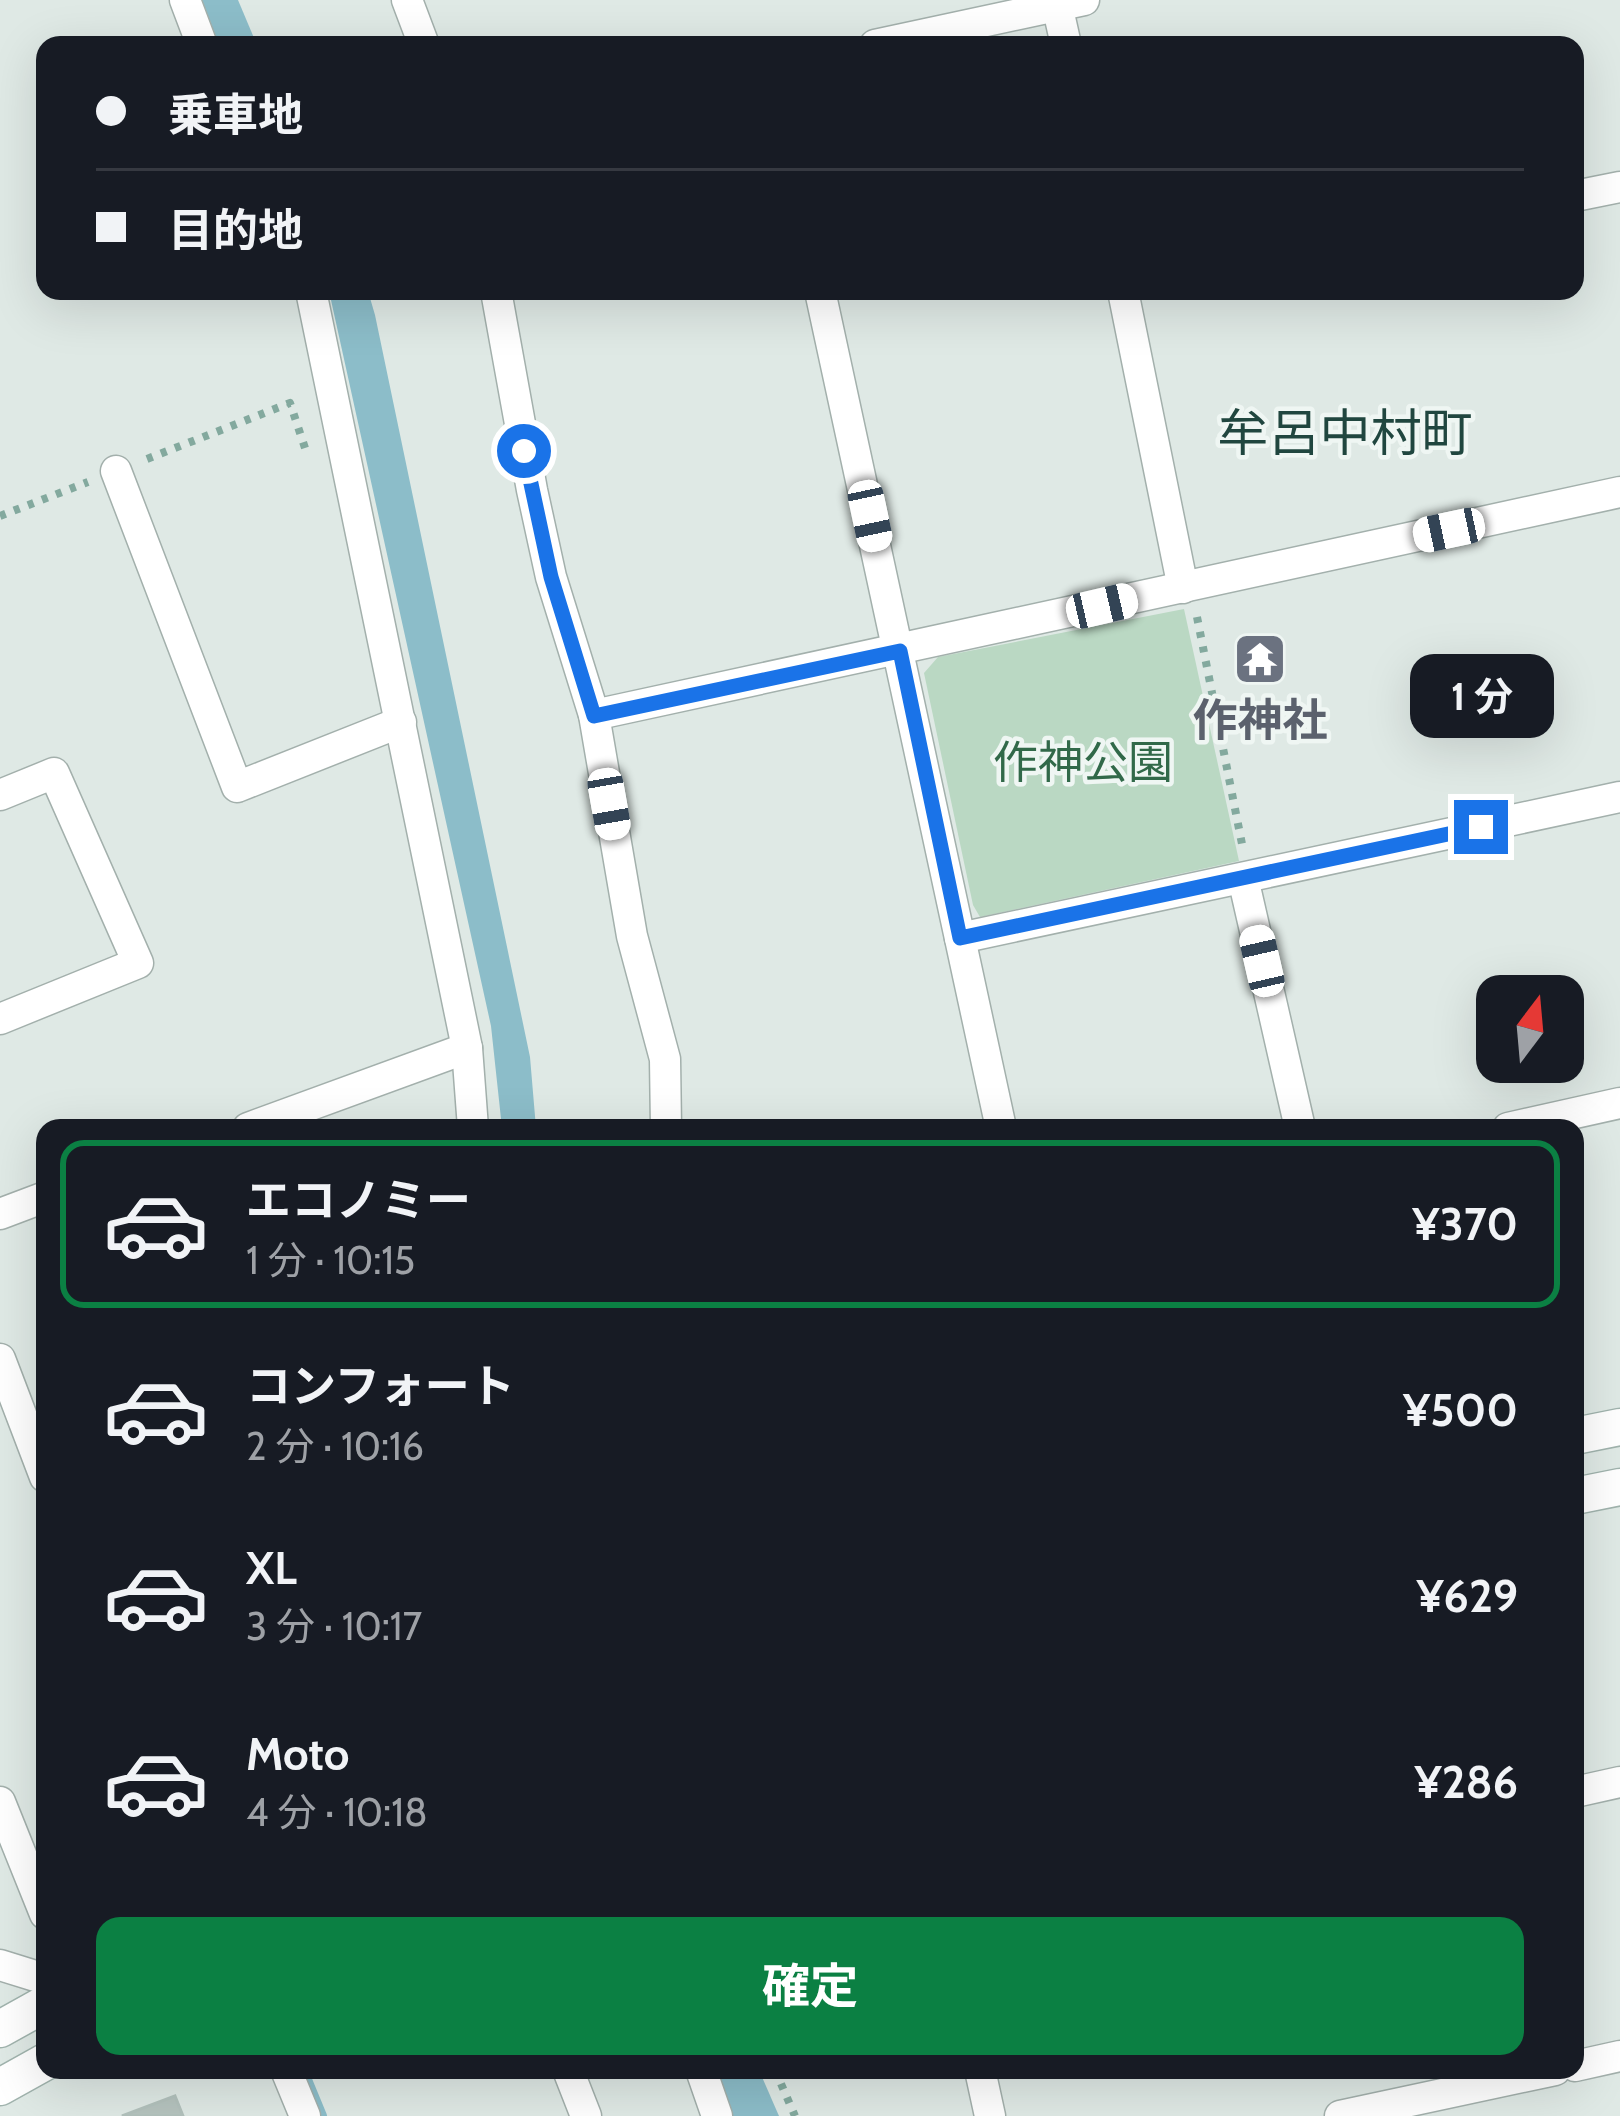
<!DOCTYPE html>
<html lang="ja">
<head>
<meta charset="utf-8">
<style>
	body { margin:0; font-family:Cabin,"Noto Sans JP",sans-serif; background:#20242c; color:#f1f3f6; height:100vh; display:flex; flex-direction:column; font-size:45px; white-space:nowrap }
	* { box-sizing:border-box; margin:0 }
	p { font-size:39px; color:#9ea1a6 }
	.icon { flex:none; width:66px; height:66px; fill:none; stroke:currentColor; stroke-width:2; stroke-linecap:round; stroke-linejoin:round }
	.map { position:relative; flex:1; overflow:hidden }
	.sheet { position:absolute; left:36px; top:1119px; width:1548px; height:960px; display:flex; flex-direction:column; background:#171b24; border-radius:24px; box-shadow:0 12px 48px #0002 }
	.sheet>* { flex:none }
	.hud { position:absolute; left:36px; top:36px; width:1548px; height:264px; border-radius:24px; box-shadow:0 12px 48px #0002; display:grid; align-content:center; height:264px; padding:0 60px; background:#171b24 }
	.needle { width:78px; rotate:16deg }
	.tools { position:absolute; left:1476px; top:975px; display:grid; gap:24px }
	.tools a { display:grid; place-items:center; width:108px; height:108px; border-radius:24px; background:#171b24; box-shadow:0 12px 48px #0002; font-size:60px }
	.end { position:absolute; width:54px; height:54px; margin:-27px; border:15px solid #1a73e8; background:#fff; box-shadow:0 0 0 6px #fff }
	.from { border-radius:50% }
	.bubble { position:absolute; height:84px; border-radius:24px; background:#171b24; box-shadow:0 12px 48px #0002; font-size:39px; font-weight:700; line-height:84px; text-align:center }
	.car { position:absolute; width:36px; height:72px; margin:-36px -18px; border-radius:15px; box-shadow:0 0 9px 3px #0007; background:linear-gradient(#fff 24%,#345 0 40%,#fff 0 76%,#345 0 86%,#fff 0) }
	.hud b { display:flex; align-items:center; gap:42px; height:114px; font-size:45px }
	.hud b+b { border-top:3px solid #363941 }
	.hud i { width:30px; height:30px; background:#f1f3f6 }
	ul { padding:21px 0 0; list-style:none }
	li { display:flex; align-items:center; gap:36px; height:168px; margin:0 24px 18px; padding:0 36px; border:6px solid transparent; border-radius:24px }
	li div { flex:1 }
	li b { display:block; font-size:45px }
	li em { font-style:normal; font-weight:700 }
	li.selected { border-color:#0b8043 }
	li>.icon { width:108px; height:108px; stroke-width:1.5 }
	.action { display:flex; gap:24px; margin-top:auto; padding:24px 60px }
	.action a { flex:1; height:138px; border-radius:24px; background:#0b8043; color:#fff; font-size:48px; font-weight:700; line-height:138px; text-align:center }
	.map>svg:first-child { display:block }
</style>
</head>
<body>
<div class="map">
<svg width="1620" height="2116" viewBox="0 0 1620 2116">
	<rect width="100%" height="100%" fill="#dfe9e5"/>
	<polygon fill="#bad8c3" points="1184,609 1239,861 980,917 973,905 924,673 938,657"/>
	<g fill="#8cbdc9">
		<polygon points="202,0 238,0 257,45 219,45"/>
		<polygon points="329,291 368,291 375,315 530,1057 536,1128 502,1128 491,1026"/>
		<polygon points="714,2070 759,2070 779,2116 732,2116"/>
	</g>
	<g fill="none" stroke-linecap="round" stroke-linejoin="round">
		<polyline stroke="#8cbdc9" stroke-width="12" points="302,2070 321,2116"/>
	</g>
	<polygon fill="#b5c3be" stroke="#b2c1bc" stroke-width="3" points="175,2096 183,2116 122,2116"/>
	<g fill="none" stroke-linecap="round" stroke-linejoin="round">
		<g stroke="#a3b0ac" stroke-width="33">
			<g id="street">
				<polyline points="185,0 202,45"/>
				<polyline points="407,0 424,45"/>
				<polyline points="1056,0 1066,45"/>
				<polyline points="875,45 1084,0"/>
				<polyline points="1575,196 1620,187"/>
				<polyline points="311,291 467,1048 473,1128"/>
				<polyline points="496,291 532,490 551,577 594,715 632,936 665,1059 666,1128"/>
				<polyline points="820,291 1001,1128"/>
				<polyline points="1123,291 1183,588"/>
				<polyline points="116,471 237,787 401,722"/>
				<polyline points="594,715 1620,492"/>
				<polyline points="0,795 54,773 138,963 0,1019"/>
				<polyline points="1243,878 1300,1128"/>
				<polyline points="960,938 1620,797"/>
				<polyline points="248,1128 467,1048"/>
				<polyline points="1508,1128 1620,1103"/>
				<polyline points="0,1214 45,1197"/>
				<polyline points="0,1359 45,1477"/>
				<polyline points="1575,1792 1620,1782"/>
				<polyline points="0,1802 45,1914"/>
				<polyline points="0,1965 45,1979"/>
				<polyline points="1575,2066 1620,2056"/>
				<polyline points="286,2070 305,2116"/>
				<polyline points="568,2070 586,2116"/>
				<polyline points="701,2070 717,2116"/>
				<polyline points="980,2070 990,2116"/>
				<polyline points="1340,2116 1555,2070"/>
			</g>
		</g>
		<g stroke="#a0b3ad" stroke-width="39">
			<g id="secondary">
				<polyline points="1575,1436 1620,1427"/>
				<polyline points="1575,1496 1620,1487"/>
				<polyline points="0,2029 45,2004"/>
				<polyline points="0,2087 45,2062"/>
			</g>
		</g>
		<g stroke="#83a99e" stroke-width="8" stroke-dasharray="6 9" stroke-linecap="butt">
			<polyline points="147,459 290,403 305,448"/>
			<polyline points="0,516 88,482"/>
			<polyline points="1197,617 1242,844"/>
			<polyline points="775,2070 795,2116"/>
		</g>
		<use href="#street" stroke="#fff" stroke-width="30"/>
		<use href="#secondary" stroke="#fff" stroke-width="36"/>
	</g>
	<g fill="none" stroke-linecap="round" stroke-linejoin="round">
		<polyline stroke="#1a73e8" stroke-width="15" points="524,451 551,577 594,716 900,651 960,938 1481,827"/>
	</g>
	<defs>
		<g id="temple-square" transform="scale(2.7)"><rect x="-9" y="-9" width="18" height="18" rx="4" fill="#6b7280" stroke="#eff6f3"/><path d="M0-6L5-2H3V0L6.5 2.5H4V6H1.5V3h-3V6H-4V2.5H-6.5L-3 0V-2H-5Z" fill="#fff"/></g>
	</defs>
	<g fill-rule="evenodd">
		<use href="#temple-square" x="1260" y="659"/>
	</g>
	<g text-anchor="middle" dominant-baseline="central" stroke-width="9" stroke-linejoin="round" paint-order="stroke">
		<g font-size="45" font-weight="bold" fill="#5b616d" stroke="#eff6f3">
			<text x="1260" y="720">作神社</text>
		</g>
		<g font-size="45" fill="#316949" stroke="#eff6f3">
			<text x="1083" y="762">作神公園</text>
		</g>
		<g font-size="51" fill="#20463f" stroke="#eff6f3">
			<text x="1345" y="433">牟呂中村町</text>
		</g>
	</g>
</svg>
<div class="tools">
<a><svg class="needle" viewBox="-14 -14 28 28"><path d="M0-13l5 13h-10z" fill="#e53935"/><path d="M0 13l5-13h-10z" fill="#9ea1a6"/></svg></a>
</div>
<i class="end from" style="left:524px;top:451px"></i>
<i class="end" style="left:1481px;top:827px"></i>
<div class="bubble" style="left:1410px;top:654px;width:144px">1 分</div>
<i class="car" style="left:870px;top:516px;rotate:168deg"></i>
<i class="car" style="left:1449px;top:530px;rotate:258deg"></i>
<i class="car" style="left:1102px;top:606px;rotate:77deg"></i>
<i class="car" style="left:609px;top:804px;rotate:170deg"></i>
<i class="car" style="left:1262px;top:961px;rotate:347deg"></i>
<div class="hud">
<b><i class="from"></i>乗車地</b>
<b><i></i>目的地</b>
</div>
<section class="sheet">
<ul>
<li class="selected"><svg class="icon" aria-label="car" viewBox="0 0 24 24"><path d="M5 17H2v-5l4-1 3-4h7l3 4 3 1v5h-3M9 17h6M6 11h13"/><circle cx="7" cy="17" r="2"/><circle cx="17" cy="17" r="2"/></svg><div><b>エコノミー</b><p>1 分 · 10:15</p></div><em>¥370</em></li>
<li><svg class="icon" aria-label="car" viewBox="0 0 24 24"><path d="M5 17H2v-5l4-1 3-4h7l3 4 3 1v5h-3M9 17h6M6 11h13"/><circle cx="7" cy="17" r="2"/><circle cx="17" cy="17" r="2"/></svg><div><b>コンフォート</b><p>2 分 · 10:16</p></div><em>¥500</em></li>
<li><svg class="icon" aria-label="car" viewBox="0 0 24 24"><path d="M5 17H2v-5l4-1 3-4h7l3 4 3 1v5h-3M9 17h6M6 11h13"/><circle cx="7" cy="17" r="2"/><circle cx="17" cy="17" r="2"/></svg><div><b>XL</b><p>3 分 · 10:17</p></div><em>¥629</em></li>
<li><svg class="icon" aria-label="car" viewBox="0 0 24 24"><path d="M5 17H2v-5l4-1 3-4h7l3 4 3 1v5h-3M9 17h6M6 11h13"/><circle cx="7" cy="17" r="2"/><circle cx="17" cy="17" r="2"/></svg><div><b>Moto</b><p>4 分 · 10:18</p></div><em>¥286</em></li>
</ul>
<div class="action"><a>確定</a></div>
</section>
</div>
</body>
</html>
